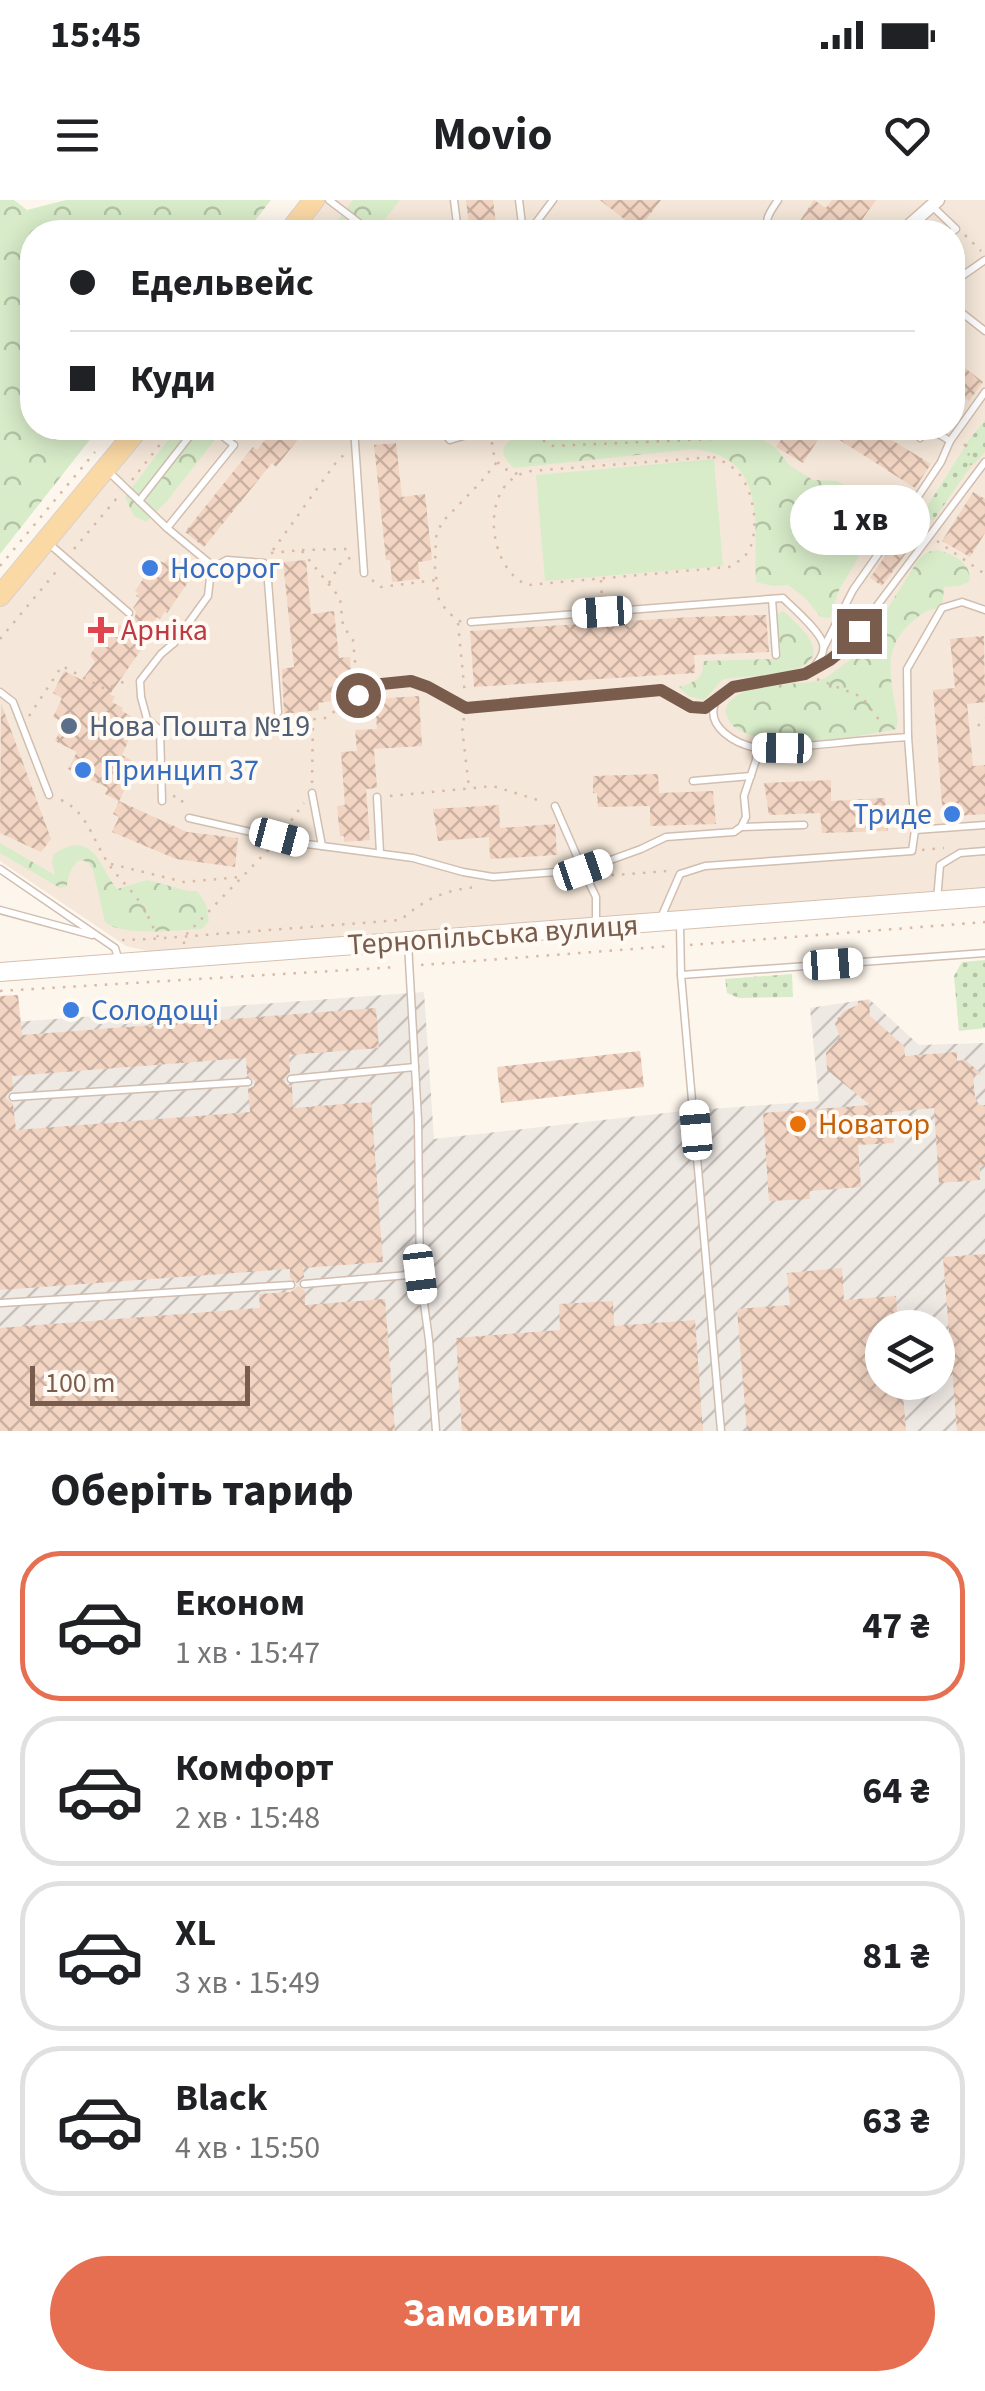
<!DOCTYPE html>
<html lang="uk">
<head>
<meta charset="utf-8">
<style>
	body { margin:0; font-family:"Source Sans 3",sans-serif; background:#f6f6f6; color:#202124; height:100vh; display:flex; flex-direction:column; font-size:38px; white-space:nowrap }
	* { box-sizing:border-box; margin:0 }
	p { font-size:32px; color:#757577 }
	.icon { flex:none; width:55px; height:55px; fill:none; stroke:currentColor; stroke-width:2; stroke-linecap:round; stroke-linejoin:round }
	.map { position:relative; height:1231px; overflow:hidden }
	.side { display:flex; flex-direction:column; background:#fff; flex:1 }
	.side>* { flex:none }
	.guide { position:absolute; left:20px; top:20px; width:945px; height:220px; border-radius:40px; box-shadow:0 5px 25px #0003; display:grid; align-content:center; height:220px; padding:0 50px; background:#fff }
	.tools { position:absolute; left:865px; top:1110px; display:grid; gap:20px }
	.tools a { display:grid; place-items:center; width:90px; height:90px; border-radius:50%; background:#fff; box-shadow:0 5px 25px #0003; font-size:50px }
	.scale { position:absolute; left:30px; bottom:25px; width:220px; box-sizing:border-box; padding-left:10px; border:5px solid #7a5c4d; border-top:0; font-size:28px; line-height:35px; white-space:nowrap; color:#7a5c4d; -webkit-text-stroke:8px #fffaf3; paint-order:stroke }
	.end { position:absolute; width:45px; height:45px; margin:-22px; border:12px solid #7a5c4d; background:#fff; box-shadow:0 0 0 5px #fff }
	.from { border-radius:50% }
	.bubble { position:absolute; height:70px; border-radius:35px; background:#fff; box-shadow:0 5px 25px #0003; font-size:32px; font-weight:700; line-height:70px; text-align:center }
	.car { position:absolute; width:30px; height:60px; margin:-30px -15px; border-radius:12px; box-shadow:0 0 8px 2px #0007; background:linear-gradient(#fff 24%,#345 0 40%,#fff 0 76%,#345 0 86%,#fff 0) }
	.guide b { display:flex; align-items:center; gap:35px; height:95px; font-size:38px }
	.guide b+b { border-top:2px solid #e0e0e0 }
	.guide i { width:25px; height:25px; background:#202124 }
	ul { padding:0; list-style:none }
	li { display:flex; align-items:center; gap:30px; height:150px; margin:0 20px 15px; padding:0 30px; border:5px solid #e0e0e0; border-radius:40px }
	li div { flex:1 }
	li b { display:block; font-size:38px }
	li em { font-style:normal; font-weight:700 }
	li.on { border-color:#e76f51 }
	li>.icon { width:90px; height:90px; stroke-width:1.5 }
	h2 { padding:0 50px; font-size:45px; line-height:120px }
	.primary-button { display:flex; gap:20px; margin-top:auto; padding:20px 50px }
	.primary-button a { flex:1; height:115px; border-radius:60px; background:#e76f51; color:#fff; font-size:40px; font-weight:700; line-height:115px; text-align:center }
	.status { display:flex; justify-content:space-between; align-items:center; height:70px; padding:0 50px; background:#fff; direction:ltr }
	.status svg { height:28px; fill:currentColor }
	header { display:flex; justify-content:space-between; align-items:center; height:130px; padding:0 50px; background:#fff; font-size:45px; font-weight:700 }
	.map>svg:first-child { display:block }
</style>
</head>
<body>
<div class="status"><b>15:45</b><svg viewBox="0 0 49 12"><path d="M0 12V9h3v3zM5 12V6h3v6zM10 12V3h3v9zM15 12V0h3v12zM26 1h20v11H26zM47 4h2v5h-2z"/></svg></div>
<header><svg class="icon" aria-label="menu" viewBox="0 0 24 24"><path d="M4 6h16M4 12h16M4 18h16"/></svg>Movio<svg class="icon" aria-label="heart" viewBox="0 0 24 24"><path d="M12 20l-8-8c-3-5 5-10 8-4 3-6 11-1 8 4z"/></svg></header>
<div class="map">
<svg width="985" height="1231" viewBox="0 0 985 1231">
	<defs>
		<pattern id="industrial-furrows" width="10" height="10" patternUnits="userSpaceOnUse" patternTransform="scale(2.5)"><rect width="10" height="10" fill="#efe9e4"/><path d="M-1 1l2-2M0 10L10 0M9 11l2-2" fill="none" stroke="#c7c0bb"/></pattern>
		<pattern id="green-dots" width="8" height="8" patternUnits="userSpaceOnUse" patternTransform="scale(2.5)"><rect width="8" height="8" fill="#d8ecc9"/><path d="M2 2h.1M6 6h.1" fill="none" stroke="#b4c2a5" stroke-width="1.8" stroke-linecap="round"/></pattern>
		<pattern id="forest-crowns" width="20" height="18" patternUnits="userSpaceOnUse" patternTransform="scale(2.5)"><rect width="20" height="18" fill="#d8ecc9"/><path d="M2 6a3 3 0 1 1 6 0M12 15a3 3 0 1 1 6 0" fill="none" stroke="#b4c2a5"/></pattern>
		<pattern id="building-cross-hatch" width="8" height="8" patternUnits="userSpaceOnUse" patternTransform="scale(2.5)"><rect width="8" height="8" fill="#f3d5c3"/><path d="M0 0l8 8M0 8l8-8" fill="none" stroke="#cab0a1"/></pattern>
	</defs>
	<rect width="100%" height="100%" fill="#fdf6ec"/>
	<polygon fill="#f5e8da" points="323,0 985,0 985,691 186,753 147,751 126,746 0,661 0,407 148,228 952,228 952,32 298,32"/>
	<path fill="url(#industrial-furrows)" fill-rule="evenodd" d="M424 792 434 939 683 911 819 901 810 808 869 799 919 845 985 843V1231H0V823ZM882 1128H938V1182H882Z"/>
	<g fill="url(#green-dots)">
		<polygon points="985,220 985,252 966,273 933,321 923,313 969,240"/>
		<polygon points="985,760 985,828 959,831 954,776 962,762"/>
		<polygon points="792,774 793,797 739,798 727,793 725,779"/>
	</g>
	<g fill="url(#forest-crowns)">
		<polygon points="0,0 14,0 27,10 66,0 271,0 246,32 32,32 32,228 99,228 0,354"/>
		<polygon points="353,0 400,0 375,32 328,32"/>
		<polygon points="177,228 224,228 167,301 146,322 134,316 125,297"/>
		<path d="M557 228 682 230 705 228 732 230 761 239 776 248 789 265 813 280 836 281 854 290 872 311 871 336 839 390 830 418 821 417 805 398 788 385 773 386 756 382C753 326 770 257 693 249L514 268C480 238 537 231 557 228Z"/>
		<path d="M937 350C953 354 973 363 969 382L959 386 944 387 942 408C928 409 923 412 913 421 879 450 892 482 898 521L896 529C858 537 773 551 739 530 731 526 728 519 725 511L729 502 737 495 757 487 811 482 826 478 859 453 919 359 928 352Z"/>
		<path d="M783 411C860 475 773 473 724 479 716 485 712 493 704 500L688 496 679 487C694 482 704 479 703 461L775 459 781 452 776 415Z"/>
		<path d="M0 643 55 675 52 661 54 654C94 628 99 667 117 689L147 680 188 691H197L206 704 209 721 202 729C178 730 122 737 105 722L93 670C79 646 68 672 67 686L60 688 0 653Z"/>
	</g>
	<polygon fill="#d8ecc9" points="714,259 723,366 545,381 536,275"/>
	<g fill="url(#building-cross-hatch)" fill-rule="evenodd">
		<polygon points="466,0 493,0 497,32 470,32"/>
		<polygon points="600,0 661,0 638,30"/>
		<polygon points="814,0 826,8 832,0 876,0 853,32 807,32 797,25"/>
		<polygon points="952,158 983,182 969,201 952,188"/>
		<polygon points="275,228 307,228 276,267 272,263 204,347 185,332 253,247 257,250"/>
		<polygon points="767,228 872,228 931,264 915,288 824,230 803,263 776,247 783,237"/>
		<polygon points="396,243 402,297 425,294 432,360 418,362 420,379 392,382 390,360 386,360 374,245"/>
		<polygon points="973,292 985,299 985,333 970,357 942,341"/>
		<polygon points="910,320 923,330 882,386 870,378"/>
		<polygon points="170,355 193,371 188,377 191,378 167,413 165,411 160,419 157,417 154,421 145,422 143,428 146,433 143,438 145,440 139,449 141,450 110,494 115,497 112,502 123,508 122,511 131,516 126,527 129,528 126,535 130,537 122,555 143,567 137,580 131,577 119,601 105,594 108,588 68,569 77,552 55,541 64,523 53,517 62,498 53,493 64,471 82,480 95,462 90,455 112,423 121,426 126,419 130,420 135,417 136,412 133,408 140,398 136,396 138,393 135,391 156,360 165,363"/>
		<polygon points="306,360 311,414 334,411 339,458 350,457 352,488 343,489 333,501 318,503 319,510 284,514 282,469 294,467 283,362"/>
		<polygon points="766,415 769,452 694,455 695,473 474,487 470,431 692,417"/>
		<polygon points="984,436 985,502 967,504 973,566 985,565 985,614 943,617 933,490 955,488 950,439"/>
		<polygon points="419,496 422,546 374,549 377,588 366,589 370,640 344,642 344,636 340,636 337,606 345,605 341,552 357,551 355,530 377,529 375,499"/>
		<polygon points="1,503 51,639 41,652 0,633"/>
		<polygon points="658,574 659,593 713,591 716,624 650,626 650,606 598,607 597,593 593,593 593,576"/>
		<polygon points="831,580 831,601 885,598 888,631 822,633 820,613 769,615 764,583"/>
		<polygon points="119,601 187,632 238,638 235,667 176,659 112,632 119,617 113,614"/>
		<polygon points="499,605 500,628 555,624 557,655 490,659 489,637 438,641 433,609"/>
		<path d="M18 795 22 835 376 808 379 848 289 855 290 872 284 879 286 884 292 886 293 908 371 902 383 1062 303 1068 304 1077 297 1083 290 1078V1069L0 1090V796ZM246 858 247 875 255 881 254 886 248 889 250 912 16 930 13 904 6 898 7 893 13 890 12 876Z"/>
		<polygon points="869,800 870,816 904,846 905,856 957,852 957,861 965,860 982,874 973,875 975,897 979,905 985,905 985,966 980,966 980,980 939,983 934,908 892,912 894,943 858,945 861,987 809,991 810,999 769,1001 763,913 870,905 827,870 826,853 840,837 835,824 838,818 844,811 858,805 858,801"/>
		<polygon points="640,851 644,887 501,903 497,867"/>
		<polygon points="985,1054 985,1231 957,1231 943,1057"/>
		<polygon points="842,1068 844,1100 896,1096 898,1128 882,1128 882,1182 902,1182 906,1231 747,1231 737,1109 790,1105 787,1073"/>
		<polygon points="298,1086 305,1091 305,1105 385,1099 395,1231 0,1231 0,1128 260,1108 259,1094 291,1092"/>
		<polygon points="613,1101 614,1126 695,1120 703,1231 462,1231 456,1138 560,1130 559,1104"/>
	</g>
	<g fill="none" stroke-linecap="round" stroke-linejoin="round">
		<g stroke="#d1beb0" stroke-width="9">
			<g id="lane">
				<polyline points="329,0 371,32"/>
				<polyline points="454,0 458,32"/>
				<polyline points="519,0 523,32"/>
				<polyline points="932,6 956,29 952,32"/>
				<polyline points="529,32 553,0"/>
				<path d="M771 32C762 20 771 11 778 0"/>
				<polyline points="952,83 985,60"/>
				<polyline points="952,105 985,131"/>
				<polyline points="245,228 246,228"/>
				<polyline points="354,228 364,373"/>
				<polyline points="440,228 450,240 480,231"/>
				<polyline points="929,228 950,241"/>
				<polyline points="480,229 480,231 504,228"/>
				<polyline points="920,238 926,228"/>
				<polyline points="108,271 167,328 214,367 210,378 208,396 174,443 161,454 140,481 141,497 147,519 160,530 162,601"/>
				<polyline points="139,301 196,228"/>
				<polyline points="167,328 234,245 212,228"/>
				<polyline points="47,342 129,413"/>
				<polyline points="214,367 227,360 264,363 267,368 278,512"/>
				<polyline points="772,399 776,455"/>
				<path d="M471 422 783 398C793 408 820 431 823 444 825 453 819 460 814 467"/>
				<polyline points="150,427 174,443"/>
				<polyline points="824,447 853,390 907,313 941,262 950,241 985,192"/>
				<polyline points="0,492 13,502 49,595"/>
				<polyline points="351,500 372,485 411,481 428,487 466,508 661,489 691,507 705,508 733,487 805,474 831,460 846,447 985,262"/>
				<polyline points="908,537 907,469 942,408 962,402 985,410"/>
				<polyline points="693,581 751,576"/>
				<polyline points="377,597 380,653"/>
				<polyline points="555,606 583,670 641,649 666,637 734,632 741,627 746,617 744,596 756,560 757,548"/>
				<polyline points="189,618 299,643 322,646 312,593"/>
				<polyline points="742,627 804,625"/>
				<polyline points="915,630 985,625"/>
				<polyline points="322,646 413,658 463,672 493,677 583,670 596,697 596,726"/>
				<polyline points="0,669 115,748 119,761"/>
				<polyline points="937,700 940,665 960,653 985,651"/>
				<polyline points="0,710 92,735"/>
				<path d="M660 720 680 674 705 666 912 651 915 630 908 537C874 539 839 543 805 546 790 547 772 550 757 548 735 544 706 527 715 503"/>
				<polyline points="680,724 681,775 721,1231"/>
				<polyline points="408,743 418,920 420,1074 429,1140 436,1231"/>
				<polyline points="681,775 985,753"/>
				<polyline points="291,879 415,867"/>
				<polyline points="13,897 248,882"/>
				<polyline points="304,1084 420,1074"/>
				<polyline points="1,1103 291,1085"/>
			</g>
		</g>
		<g stroke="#d1beb0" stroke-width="15">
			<polyline id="street" points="902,32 938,0"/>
		</g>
		<g stroke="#d6c0b0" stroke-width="20">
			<polyline id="secondary" points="0,772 985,697"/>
		</g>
		<g stroke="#dad1cd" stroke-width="22">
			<g id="primary">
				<polyline points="289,32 314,0"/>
				<polyline points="0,396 139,228"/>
			</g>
		</g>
		<g stroke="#d9b8a5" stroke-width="2.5" stroke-dasharray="2.5 8" stroke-linecap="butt">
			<polyline points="326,32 338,18"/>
			<polyline points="965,35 981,51"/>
			<polyline points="526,228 551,246 714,239 736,228"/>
			<path d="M492 242C493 261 500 269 518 274"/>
			<polyline points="964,244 967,247 971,265"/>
			<path d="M713 257C723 261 733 266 740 275 754 293 760 331 748 352 743 359 736 363 729 367L528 385C487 370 477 280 531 271Z"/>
			<polyline points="132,280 173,228"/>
			<polyline points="937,341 985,374"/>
			<polyline points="74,349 117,298"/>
			<polyline points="273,350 337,261 346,253"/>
			<polyline points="302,350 349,349"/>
			<polyline points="271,353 301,350 340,398 343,426 353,440 357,483"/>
			<polyline points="0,366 95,252"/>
			<polyline points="372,380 381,387 436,380"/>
			<polyline points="601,380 602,402"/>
			<polyline points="329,383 340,364 353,356"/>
			<polyline points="461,422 450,414 439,401 435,368 436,337 442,322 480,283 497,262"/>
			<polyline points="458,423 465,495"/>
			<polyline points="0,439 60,367"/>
			<polyline points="817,479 862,497 885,528"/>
			<polyline points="29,516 62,466 105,489 131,479"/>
			<polyline points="464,518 462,527 469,588"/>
			<polyline points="282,523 325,518 344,505"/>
			<polyline points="978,526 985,518"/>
			<polyline points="312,583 313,520"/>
			<polyline points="173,596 181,598 184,606"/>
			<polyline points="390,596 493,586 544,602"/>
			<path d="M61 600C87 611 93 641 108 663 117 677 130 688 139 701 147 712 152 726 158 737"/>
			<polyline points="285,629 304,603"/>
			<polyline points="922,650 944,648"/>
			<polyline points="111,664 184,682 241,677"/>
			<polyline points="601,676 668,671"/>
			<path d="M122 740 151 739 401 720C424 699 447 689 478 687"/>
			<polyline points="184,744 184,737 271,647"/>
			<polyline points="690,745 985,722"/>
			<polyline points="421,765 672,746"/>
			<polyline points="0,791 398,767"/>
		</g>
		<use href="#lane" stroke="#fff" stroke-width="6"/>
		<use href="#street" stroke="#fff" stroke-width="12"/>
		<use href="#secondary" stroke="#fff" stroke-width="18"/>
		<use href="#primary" stroke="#fbd9a5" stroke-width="20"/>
	</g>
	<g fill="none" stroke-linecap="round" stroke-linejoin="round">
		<polyline stroke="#7a5c4d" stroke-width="12" points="358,495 372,485 411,481 428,487 466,508 661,490 691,507 705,508 733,487 805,474 830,460 846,447 859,431"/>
	</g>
	<g fill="#3f7fe0" stroke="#fffaf3" stroke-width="4">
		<circle cx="150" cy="368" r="10"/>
		<circle cx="83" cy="570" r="10"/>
		<circle cx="952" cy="614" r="10"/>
		<circle cx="71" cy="810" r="10"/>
	</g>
	<path fill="#e0444e" stroke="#fffaf3" stroke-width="4" d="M96 415h10v10h10v10h-10v10h-10v-10h-10v-10h10z"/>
	<circle fill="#5c6f8a" stroke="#fffaf3" stroke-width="4" cx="69" cy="526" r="10"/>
	<circle fill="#e8710a" stroke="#fffaf3" stroke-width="4" cx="798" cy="924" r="10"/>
	<g text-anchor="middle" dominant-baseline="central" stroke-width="8" stroke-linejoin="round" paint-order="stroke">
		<g font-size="30" fill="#366cbe" stroke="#fffaf3" text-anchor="start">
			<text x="170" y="368">Носорог</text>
			<text x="103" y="570">Принцип 37</text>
			<text x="932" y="614" text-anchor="end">Триде</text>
			<text x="91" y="810">Солодощі</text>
		</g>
		<g font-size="30" fill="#be3a42" stroke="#fffaf3" text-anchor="start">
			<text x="121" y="430">Арніка</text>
		</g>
		<g font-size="30" fill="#4e5e75" stroke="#fffaf3" text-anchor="start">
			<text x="89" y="526">Нова Пошта №19</text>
		</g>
		<g font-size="30" fill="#7a5c4d" stroke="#fffaf3">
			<text transform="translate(493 735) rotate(-4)">Тернопільська вулиця</text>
		</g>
		<g font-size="30" fill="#c56008" stroke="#fffaf3" text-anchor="start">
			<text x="818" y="924">Новатор</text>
		</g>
	</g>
</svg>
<div class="tools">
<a><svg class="icon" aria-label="layers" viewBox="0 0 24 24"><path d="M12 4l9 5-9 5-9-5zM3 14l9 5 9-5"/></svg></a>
</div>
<div class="scale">100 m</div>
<i class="end from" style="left:358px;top:495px"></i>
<i class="end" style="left:859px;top:431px"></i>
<div class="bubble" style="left:790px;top:285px;width:140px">1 хв</div>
<i class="car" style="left:602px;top:412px;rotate:266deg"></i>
<i class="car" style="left:782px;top:548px;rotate:271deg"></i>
<i class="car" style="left:279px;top:637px;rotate:105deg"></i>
<i class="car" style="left:583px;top:670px;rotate:71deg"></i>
<i class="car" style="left:833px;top:764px;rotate:86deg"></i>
<i class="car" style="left:696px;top:930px;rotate:355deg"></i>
<i class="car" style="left:420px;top:1074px;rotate:173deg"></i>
<div class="guide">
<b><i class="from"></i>Едельвейс</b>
<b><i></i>Куди</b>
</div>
</div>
<section class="side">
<h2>Оберіть тариф</h2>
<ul>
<li class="on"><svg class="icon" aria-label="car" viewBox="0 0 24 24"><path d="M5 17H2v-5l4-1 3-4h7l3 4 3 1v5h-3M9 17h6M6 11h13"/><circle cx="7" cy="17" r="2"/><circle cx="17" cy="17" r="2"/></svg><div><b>Економ</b><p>1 хв · 15:47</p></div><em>47 ₴</em></li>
<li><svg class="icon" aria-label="car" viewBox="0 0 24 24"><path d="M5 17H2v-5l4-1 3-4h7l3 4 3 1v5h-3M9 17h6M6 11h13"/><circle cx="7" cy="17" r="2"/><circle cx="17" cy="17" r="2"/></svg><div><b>Комфорт</b><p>2 хв · 15:48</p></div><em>64 ₴</em></li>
<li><svg class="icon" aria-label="car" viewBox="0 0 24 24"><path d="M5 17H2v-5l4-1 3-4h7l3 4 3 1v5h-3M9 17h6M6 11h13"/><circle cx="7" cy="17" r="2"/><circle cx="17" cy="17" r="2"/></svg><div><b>XL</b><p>3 хв · 15:49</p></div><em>81 ₴</em></li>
<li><svg class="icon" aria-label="car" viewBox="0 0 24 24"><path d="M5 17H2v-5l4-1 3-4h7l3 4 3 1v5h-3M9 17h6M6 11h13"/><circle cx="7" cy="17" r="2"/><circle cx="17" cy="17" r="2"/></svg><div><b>Black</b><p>4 хв · 15:50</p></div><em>63 ₴</em></li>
</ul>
<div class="primary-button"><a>Замовити</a></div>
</section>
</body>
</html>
